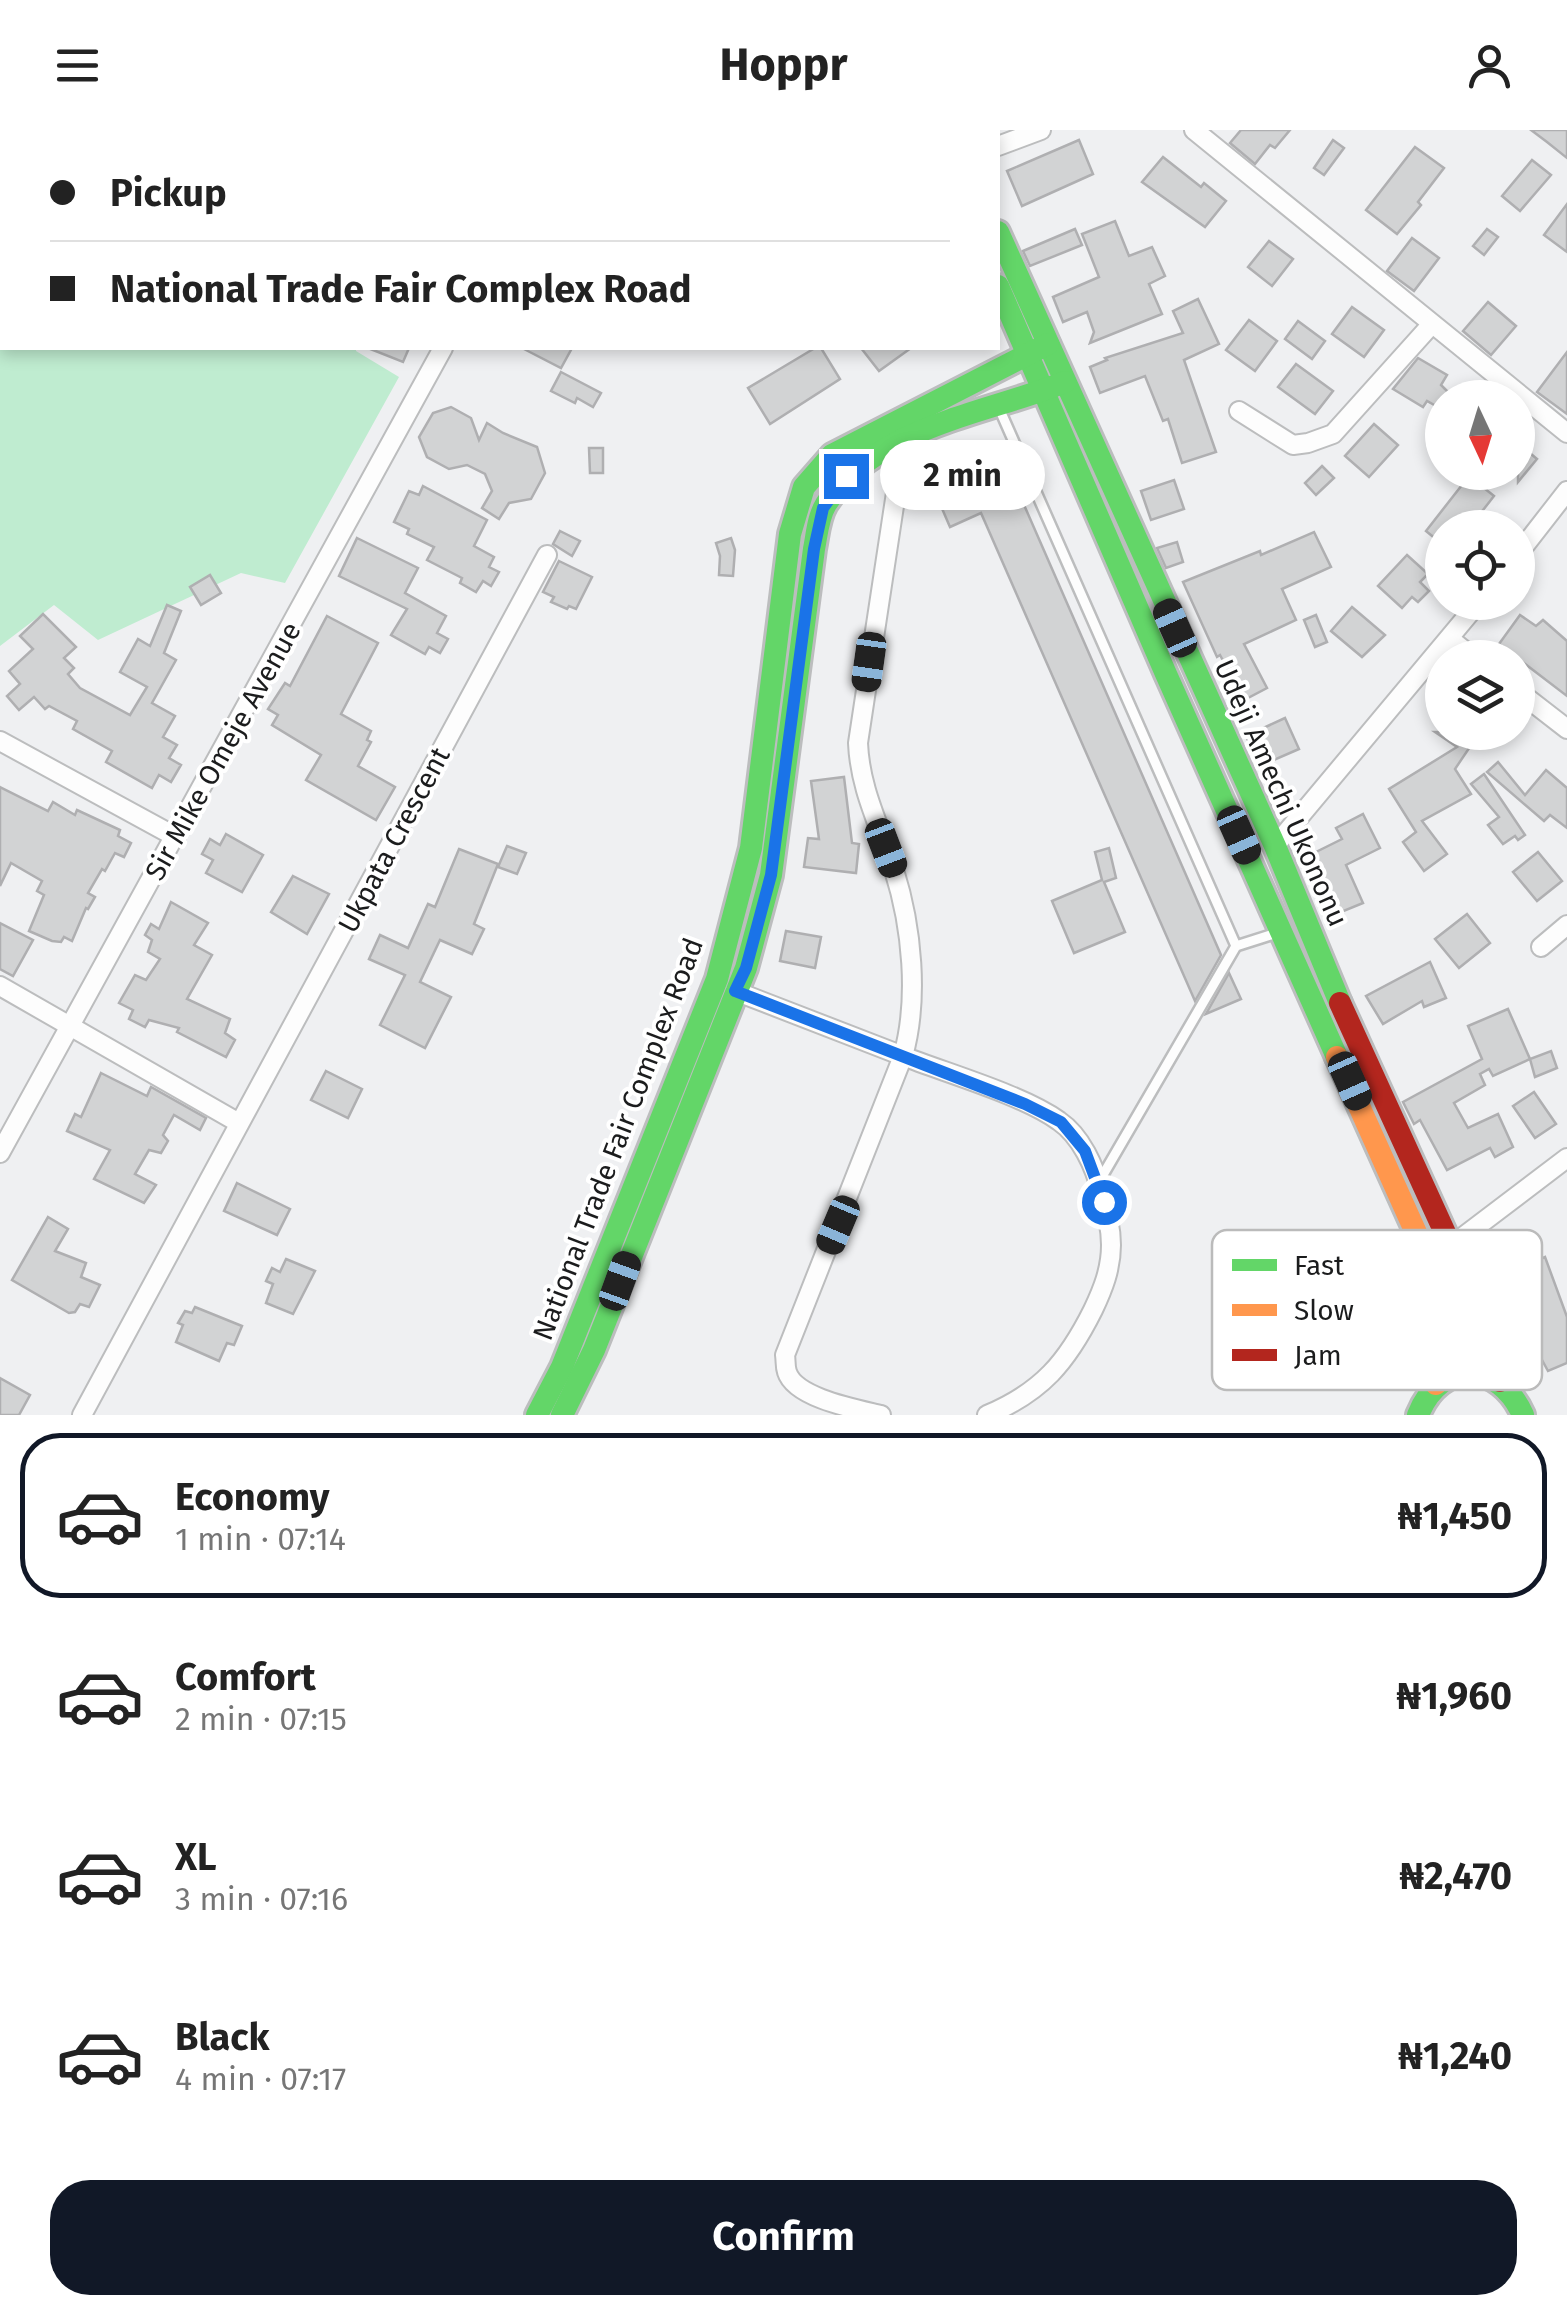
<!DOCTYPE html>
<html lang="en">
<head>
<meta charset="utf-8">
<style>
	body { margin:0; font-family:"Fira Sans",sans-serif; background:#f6f6f6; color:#222; height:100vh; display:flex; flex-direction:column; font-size:38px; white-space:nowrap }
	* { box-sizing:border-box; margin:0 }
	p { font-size:32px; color:#767676 }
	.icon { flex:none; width:55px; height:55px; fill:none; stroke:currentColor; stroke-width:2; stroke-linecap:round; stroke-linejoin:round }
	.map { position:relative; height:1285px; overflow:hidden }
	.panel { display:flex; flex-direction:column; background:#fff; flex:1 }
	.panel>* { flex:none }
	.hud { position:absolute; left:0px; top:0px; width:1000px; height:220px; box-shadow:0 5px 15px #0003; display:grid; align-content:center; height:220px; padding:0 50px; background:#fff }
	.needle { width:65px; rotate:176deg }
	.fabs { position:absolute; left:1425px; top:250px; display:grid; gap:20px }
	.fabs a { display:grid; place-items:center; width:110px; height:110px; border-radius:50%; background:#fff; box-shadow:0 5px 15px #0003; font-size:50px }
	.end { position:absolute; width:45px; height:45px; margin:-22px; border:12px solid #1a73e8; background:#fff; box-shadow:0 0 0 5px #fff }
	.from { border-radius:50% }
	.bubble { position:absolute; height:70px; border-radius:35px; background:#fff; box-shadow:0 5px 15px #0003; font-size:32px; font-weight:700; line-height:70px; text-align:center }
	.car { position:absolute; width:30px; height:60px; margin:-30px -15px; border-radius:12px; box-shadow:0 0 8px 2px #0007; background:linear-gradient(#222 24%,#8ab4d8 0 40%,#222 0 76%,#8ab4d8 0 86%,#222 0) }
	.hud b { display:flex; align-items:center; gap:35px; height:95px; font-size:38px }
	.hud b+b { border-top:2px solid #e0e0e0 }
	.hud i { width:25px; height:25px; background:#222 }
	ul { padding:18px 0 0; list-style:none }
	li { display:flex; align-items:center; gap:30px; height:165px; margin:0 20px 15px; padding:0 30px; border:5px solid transparent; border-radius:40px }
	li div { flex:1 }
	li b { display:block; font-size:38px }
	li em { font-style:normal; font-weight:700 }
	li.current { border-color:#111827 }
	li>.icon { width:90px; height:90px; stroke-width:1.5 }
	.button { display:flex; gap:20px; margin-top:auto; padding:20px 50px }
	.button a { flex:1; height:115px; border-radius:40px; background:#111827; color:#fff; font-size:40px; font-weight:700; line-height:115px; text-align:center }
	header { display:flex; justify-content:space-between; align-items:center; height:130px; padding:0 50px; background:#fff; font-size:45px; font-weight:700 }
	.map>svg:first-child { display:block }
</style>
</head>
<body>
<header><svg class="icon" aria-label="menu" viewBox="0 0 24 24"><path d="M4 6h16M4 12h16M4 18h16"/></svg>Hoppr<svg class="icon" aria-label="person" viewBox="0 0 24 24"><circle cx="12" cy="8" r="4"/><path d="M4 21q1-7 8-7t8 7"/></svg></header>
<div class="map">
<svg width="1567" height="1285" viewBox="0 0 1567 1285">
	<rect width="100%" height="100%" fill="#eff0f2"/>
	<polygon fill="#bfecd0" points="0,0 396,0 2,2 2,218 356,218 356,221 399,247 285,453 241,443 98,510 54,475 0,516"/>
	<g fill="#d2d3d4" stroke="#afafb1" stroke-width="2.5">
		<polygon points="1241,0 1290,0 1275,18 1270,15 1255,34 1230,13"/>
		<polygon points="1531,0 1567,0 1567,28 1547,12"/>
		<polygon points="1079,10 1093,44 1022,76 1007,41"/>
		<polygon points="1333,10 1344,18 1324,45 1314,38"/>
		<polygon points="1415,17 1444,38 1418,72 1421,75 1397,104 1366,80"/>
		<polygon points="1163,27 1201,57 1204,53 1226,71 1205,97 1142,52"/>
		<polygon points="1532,30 1551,45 1520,81 1502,66"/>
		<polygon points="1567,74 1567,122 1544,105"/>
		<polygon points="1115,91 1129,126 1152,117 1165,146 1149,154 1162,184 1090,213 1094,202 1087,182 1063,192 1053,167 1099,147 1082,104"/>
		<polygon points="1075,99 1082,115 1030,136 1023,121"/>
		<polygon points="1487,99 1498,107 1484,125 1473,116"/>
		<polygon points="1412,108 1439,128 1414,161 1387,141"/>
		<polygon points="1269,111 1293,129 1272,156 1248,137"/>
		<polygon points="1198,169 1219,214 1184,230 1216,322 1182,333 1168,289 1163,291 1145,246 1100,263 1090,237 1107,230 1105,228 1183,203 1173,181"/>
		<polygon points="1488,172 1516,196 1491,225 1463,201"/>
		<polygon points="1352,177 1384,200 1364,227 1332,204"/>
		<polygon points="1249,190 1277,211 1255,241 1226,220"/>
		<polygon points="1298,191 1325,211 1312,229 1285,209"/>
		<polygon points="368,218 409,218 403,232"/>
		<polygon points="522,218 572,218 561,238"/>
		<polygon points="815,218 821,218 840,249 770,294 748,258"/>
		<polygon points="861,218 911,218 879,241"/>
		<polygon points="1567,222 1567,284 1537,262"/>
		<polygon points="1418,228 1447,245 1441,255 1450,264 1436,276 1427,271 1423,277 1393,259"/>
		<polygon points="1296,234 1333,261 1315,284 1278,257"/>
		<polygon points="561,242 601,263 593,277 577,268 575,273 551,261"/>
		<polygon points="451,277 471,288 479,310 487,293 503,303 537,317 545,343 531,369 509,373 499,389 482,378 492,361 485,344 467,335 449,339 427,327 419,307 433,283"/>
		<polygon points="1374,294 1398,315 1369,347 1345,326"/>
		<polygon points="1518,313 1537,329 1518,352"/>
		<polygon points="589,318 603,318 603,343 590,343"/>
		<polygon points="1000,320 1221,825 1195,871 981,383 950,397 928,346 948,337 950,342"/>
		<polygon points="1322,336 1334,348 1316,365 1305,353"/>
		<polygon points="1469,346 1494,366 1469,398 1442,398 1442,414 1426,401"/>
		<polygon points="1174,350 1184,379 1151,390 1141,361"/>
		<polygon points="423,356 487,390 474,416 494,427 489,437 499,442 491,456 483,451 476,462 460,453 462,448 427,430 434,417 407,404 409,399 394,392 409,361 419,365"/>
		<polygon points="560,401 580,411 572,426 553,414"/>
		<polygon points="1314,402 1331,437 1282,459 1296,490 1244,514 1267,558 1244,570 1220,525 1217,527 1183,452 1260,421 1261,425"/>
		<polygon points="357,408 418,438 405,463 446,486 437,503 448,509 440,523 429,517 425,524 391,505 407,479 339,446"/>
		<polygon points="731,408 735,420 733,446 719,445 720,426 716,413"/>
		<polygon points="1177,412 1183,432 1166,438 1157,418"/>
		<polygon points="1407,425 1428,444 1420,452 1429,461 1418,472 1412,467 1402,478 1378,456"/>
		<polygon points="559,431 592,447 576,479 569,476 567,479 551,472 554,467 543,462"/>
		<polygon points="210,445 221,463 201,475 190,457"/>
		<polygon points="167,475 181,481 164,523 176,530 152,573 175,586 163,607 177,615 169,628 181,635 171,652 159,645 152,658 106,632 112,621 73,599 77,591 49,576 45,579 34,567 19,580 7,566 20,554 9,541 33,519 20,506 43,484 76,517 64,528 74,538 68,544 80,558 130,585 147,557 120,542 138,509 150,516"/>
		<polygon points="1352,477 1385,505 1362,527 1331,501"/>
		<polygon points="1316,485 1327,512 1315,517 1304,490"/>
		<polygon points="1520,485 1536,496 1543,490 1567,511 1567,566 1499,514"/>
		<polygon points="327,486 378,513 341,584 371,601 367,610 371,612 358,636 395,657 376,690 306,650 321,625 272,595 278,585 268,579 285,553 290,556"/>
		<polygon points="1285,588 1299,619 1260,636 1246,606"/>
		<polygon points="1435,602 1480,602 1455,639 1471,664 1422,691 1447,724 1424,741 1403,712 1416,702 1389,659 1457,617"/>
		<polygon points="1498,632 1525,665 1546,640 1567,658 1567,698 1550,685 1544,691 1487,642"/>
		<polygon points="1484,644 1525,705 1518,710 1515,706 1503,714 1488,695 1499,687 1471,654"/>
		<polygon points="844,647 852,713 859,714 856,743 804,737 808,708 819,709 811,651"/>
		<polygon points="0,657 48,681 53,672 75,685 77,680 120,700 118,706 131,713 124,727 115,723 105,741 102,739 88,763 95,767 88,779 86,778 72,811 64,807 61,812 52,811 29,801 44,765 37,761 42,751 11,733 0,756"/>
		<polygon points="1363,684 1380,718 1346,735 1363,773 1334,785 1324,762 1329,760 1310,725 1342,709 1336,698"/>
		<polygon points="226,704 263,725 242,762 206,743 213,730 202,724 210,709 220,715"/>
		<polygon points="507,716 526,723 517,744 498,737"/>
		<polygon points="1109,718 1116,748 1104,752 1125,802 1074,823 1052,771 1102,750 1095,722"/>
		<polygon points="459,719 498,734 474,794 484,799 472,824 440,810 420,852 451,867 425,918 380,895 405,845 369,829 380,805 408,818 428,774 435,777"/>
		<polygon points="1538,722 1562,751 1537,771 1513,742"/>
		<polygon points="293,746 329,764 307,804 271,782"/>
		<polygon points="171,772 208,793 194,815 212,825 187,869 230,889 225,903 235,910 226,927 177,902 179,898 149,890 145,897 129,889 133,880 119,873 135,845 146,850 160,829 148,822 152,810 145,805 151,794 159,799"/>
		<polygon points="1467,784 1490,813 1459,838 1435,809"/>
		<polygon points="0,793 33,810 13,846 0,839"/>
		<polygon points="786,801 821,807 815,838 780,831"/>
		<polygon points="1430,832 1446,868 1424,877 1422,871 1383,894 1366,866"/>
		<polygon points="1229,843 1241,869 1206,884"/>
		<polygon points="1508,879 1530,929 1493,946 1489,939 1480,944 1485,955 1454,973 1468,998 1498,984 1513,1017 1495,1027 1490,1018 1447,1040 1420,990 1414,994 1403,972 1482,929 1468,896"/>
		<polygon points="1551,921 1557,938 1535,947 1530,929"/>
		<polygon points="326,941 362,959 348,988 311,970"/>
		<polygon points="101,943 147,966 151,957 206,988 200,1000 174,985 163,1005 168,1011 161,1023 149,1020 135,1044 156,1055 144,1073 94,1049 110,1020 67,1001 75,984 81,987"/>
		<polygon points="1534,962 1556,994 1535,1008 1513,976"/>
		<polygon points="237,1053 290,1079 277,1105 224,1081"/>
		<polygon points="48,1087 68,1099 55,1121 86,1133 81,1147 100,1155 89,1177 80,1174 75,1182 69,1183 12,1150"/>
		<polygon points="1545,1127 1567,1187 1567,1233 1548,1241 1542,1230 1535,1232 1529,1222 1533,1220 1501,1158 1510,1152 1505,1145"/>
		<polygon points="286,1129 315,1141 293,1184 266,1173 273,1154 266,1151 272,1138 280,1142"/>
		<polygon points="195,1177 242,1196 234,1215 227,1213 219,1231 176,1212 183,1195 178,1193 185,1181 192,1183"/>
		<polygon points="0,1248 30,1265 19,1285 0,1285"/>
	</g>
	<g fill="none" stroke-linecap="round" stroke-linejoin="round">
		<g stroke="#bcbdbe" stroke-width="14">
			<g id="lane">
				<polyline points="999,278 1236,816 1100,1050"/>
				<polyline points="1236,816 1280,802"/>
			</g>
		</g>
		<g stroke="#bcbdbe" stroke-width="22">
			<g id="street">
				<polyline points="1194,0 1567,303"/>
				<polyline points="560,2 561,0"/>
				<polyline points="998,16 1041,0"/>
				<polyline points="1239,281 1293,315 1308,313 1333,304 1431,195"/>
				<polyline points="1518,424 1567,361"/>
				<polyline points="1450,509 1474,528"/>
				<polyline points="1518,561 1567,599"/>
				<polyline points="0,611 176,707"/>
				<polyline points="1275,716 1479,472"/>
				<polyline points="1541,817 1567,795"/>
				<polyline points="0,856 239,993"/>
				<path d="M735 861 903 926C919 869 912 797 894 740 880 696 860 660 858 613L904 310"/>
				<polyline points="0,1023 443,218"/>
				<polyline points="1451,1116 1567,1028"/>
				<polyline points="82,1285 547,425"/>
				<path d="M881 1285C856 1279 795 1268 787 1242 785 1236 786 1231 785 1225L903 926C946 943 1023 965 1059 991 1081 1006 1095 1037 1101 1062 1106 1080 1111 1096 1111 1115 1111 1139 1103 1159 1093 1180 1067 1232 1042 1262 987 1285"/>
			</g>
		</g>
		<g stroke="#bcbdbe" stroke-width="28">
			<g id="fast">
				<polyline points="953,0 954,2"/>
				<polyline points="998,102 1275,716 1340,873"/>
				<polyline points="998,156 1166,544 1337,927"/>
				<polyline points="537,1285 562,1237 717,849 751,718 790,404 804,357 832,325 1048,214"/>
				<path d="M562 1285 594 1220 746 838 771 745 814 419C817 404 818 387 826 374 876 296 986 284 1065 252"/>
				<path d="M1418 1285C1441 1228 1499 1231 1523 1285"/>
			</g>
		</g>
		<g stroke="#bcbdbe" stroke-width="28">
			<polyline id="slow" points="1337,927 1426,1125 1437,1165 1436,1254"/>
		</g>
		<g stroke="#bcbdbe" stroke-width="28">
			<g id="jam">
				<polyline points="928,0 929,2"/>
				<polyline points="1340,873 1451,1116 1500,1251"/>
			</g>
		</g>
		<use href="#lane" stroke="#fdfdfd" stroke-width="9"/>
		<use href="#street" stroke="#fdfdfd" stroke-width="18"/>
		<use href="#fast" stroke="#63d668" stroke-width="22"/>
		<use href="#slow" stroke="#ff974d" stroke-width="22"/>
		<use href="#jam" stroke="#b3261e" stroke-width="22"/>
	</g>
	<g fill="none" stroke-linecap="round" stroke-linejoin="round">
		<polyline stroke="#1a73e8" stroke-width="12" points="846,346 823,378 814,419 771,745 746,838 735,861 1025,974 1061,992 1085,1021 1104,1072"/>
	</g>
	<g text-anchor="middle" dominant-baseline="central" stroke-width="8" stroke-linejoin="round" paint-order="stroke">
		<g font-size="28" fill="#1b1c1d" stroke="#fff">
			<text transform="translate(223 621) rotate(-61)">Sir Mike Omeje Avenue</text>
			<text transform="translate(1281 663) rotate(66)">Udeji Amechi Ukononu</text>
			<text transform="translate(394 710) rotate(-62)">Ukpata Crescent</text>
			<text transform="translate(618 1009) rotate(-69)">National Trade Fair Complex Road</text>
		</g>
	</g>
	<rect x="1212" y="1100" width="330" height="160" rx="15" fill="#fff" stroke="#bbb" stroke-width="2.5"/>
	<rect x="1232" y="1129" width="45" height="12" fill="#63d668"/>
	<rect x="1232" y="1174" width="45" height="12" fill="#ff974d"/>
	<rect x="1232" y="1219" width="45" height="12" fill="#b3261e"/>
	<g font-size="28" fill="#1b1c1d">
		<text x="1294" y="1145">Fast</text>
		<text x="1294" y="1190">Slow</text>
		<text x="1294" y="1235">Jam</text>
	</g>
</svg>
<div class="fabs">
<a><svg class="needle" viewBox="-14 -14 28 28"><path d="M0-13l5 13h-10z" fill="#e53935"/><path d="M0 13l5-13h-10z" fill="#767676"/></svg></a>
<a><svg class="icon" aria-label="locate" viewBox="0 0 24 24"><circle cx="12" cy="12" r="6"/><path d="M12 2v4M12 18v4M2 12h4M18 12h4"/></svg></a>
<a><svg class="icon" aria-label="layers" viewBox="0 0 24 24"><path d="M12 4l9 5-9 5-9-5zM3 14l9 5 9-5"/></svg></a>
</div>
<i class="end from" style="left:1104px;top:1072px"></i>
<i class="end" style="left:846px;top:346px"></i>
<div class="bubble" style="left:880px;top:310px;width:165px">2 min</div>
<i class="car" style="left:1175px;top:498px;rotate:336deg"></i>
<i class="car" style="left:869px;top:532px;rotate:188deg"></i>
<i class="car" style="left:1239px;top:705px;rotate:156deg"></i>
<i class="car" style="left:886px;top:718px;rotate:159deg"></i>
<i class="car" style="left:1350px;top:951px;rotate:156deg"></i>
<i class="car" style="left:838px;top:1095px;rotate:203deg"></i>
<i class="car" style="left:620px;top:1151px;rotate:20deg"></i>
<div class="hud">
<b><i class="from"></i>Pickup</b>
<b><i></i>National Trade Fair Complex Road</b>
</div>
</div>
<section class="panel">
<ul>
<li class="current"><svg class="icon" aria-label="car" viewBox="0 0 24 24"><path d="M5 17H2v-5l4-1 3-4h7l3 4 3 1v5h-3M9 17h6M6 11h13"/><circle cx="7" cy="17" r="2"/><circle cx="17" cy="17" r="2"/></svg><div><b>Economy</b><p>1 min · 07:14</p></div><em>₦1,450</em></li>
<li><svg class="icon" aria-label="car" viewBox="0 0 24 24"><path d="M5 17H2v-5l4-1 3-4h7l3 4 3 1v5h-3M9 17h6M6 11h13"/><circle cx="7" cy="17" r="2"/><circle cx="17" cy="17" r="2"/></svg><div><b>Comfort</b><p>2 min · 07:15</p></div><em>₦1,960</em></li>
<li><svg class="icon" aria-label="car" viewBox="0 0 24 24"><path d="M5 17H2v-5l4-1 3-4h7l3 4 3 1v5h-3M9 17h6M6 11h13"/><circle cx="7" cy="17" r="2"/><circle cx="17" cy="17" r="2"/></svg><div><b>XL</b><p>3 min · 07:16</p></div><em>₦2,470</em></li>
<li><svg class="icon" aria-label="car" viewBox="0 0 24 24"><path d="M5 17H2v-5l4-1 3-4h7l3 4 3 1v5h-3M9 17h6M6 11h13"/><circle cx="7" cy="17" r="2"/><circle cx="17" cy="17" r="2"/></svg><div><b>Black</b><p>4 min · 07:17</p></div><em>₦1,240</em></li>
</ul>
<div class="button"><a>Confirm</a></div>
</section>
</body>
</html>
